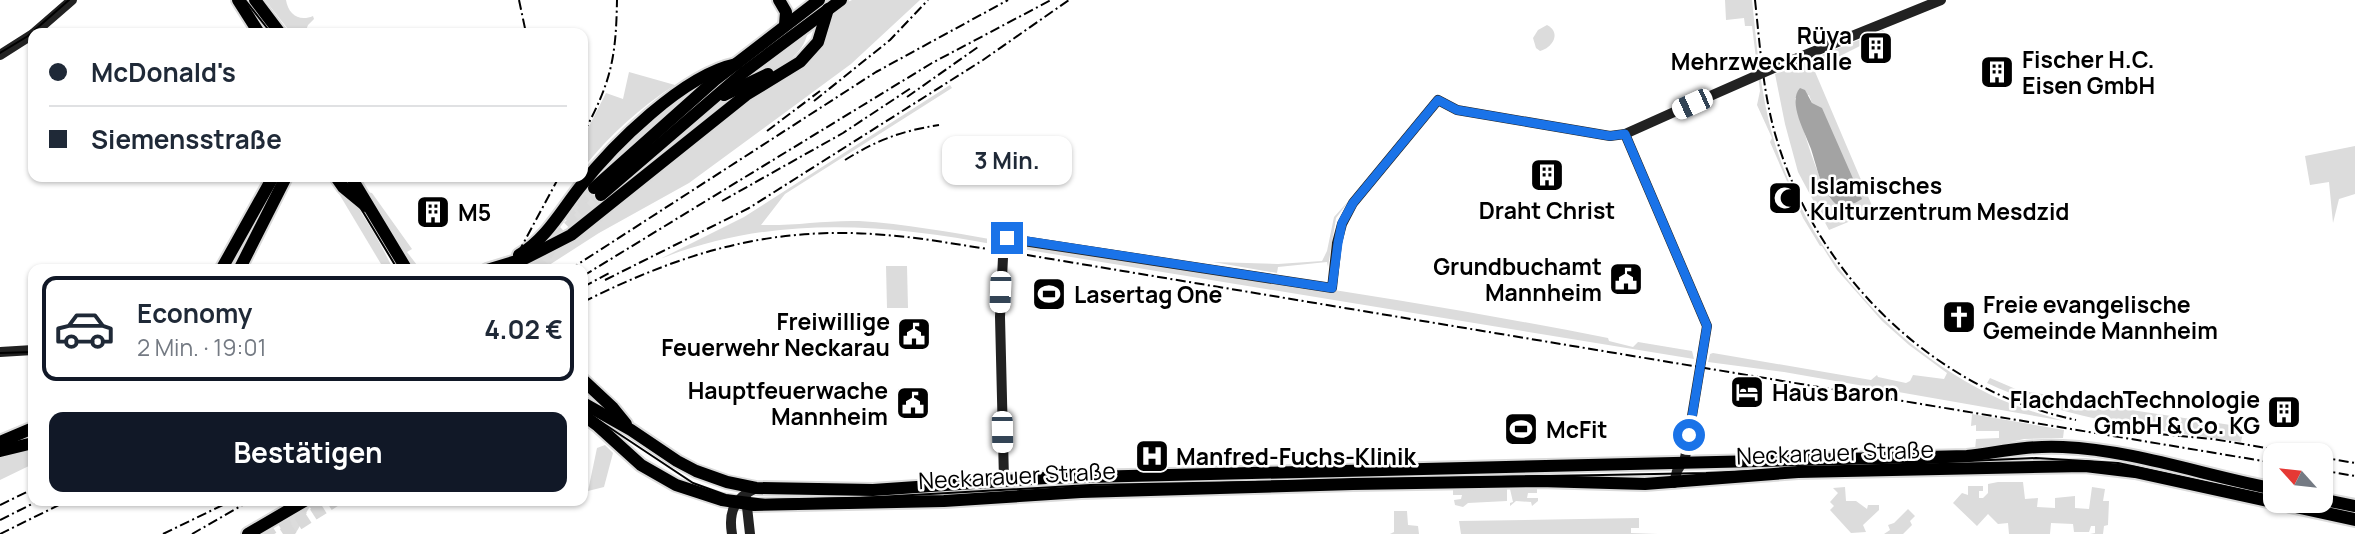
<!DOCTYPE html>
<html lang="de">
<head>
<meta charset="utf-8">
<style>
	body { margin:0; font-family:Manrope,sans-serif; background:#f2f2f3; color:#1f2937; height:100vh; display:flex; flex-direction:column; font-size:26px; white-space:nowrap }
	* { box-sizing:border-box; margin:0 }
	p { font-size:23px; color:#747a83 }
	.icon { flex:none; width:38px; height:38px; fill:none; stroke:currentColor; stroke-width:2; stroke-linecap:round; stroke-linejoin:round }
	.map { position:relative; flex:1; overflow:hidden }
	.side { position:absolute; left:28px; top:264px; width:560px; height:242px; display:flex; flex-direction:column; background:#fff; border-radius:14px; box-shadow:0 2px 5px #0004 }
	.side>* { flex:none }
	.hud { position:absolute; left:28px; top:28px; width:560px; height:154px; border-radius:14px; box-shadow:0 2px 5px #0004; display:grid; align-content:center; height:154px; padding:0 21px; background:#fff }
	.needle { width:46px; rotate:297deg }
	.tools { position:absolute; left:2263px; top:443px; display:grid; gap:14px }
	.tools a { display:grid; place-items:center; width:70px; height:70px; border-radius:14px; background:#fff; box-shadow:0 2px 5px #0004; font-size:35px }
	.end { position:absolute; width:32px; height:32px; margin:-16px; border:9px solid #1a73e8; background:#fff; box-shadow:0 0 0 4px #fff }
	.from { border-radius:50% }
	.bubble { position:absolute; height:49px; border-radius:14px; background:#fff; box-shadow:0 2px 5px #0004; font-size:23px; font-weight:700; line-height:49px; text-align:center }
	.car { position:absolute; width:21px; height:42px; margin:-21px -10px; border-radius:9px; box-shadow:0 0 5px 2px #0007; background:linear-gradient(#fff 24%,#345 0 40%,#fff 0 76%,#345 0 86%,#fff 0) }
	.hud b { display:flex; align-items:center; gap:24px; height:66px; font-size:26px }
	.hud b+b { border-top:2px solid #e0e1e3 }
	.hud i { width:18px; height:18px; background:#1f2937 }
	ul { padding:12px 0 0; list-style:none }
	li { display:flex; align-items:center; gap:21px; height:105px; margin:0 14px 10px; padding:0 7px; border:4px solid transparent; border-radius:14px }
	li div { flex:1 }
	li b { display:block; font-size:26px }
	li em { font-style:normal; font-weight:700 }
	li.current { border-color:#111827 }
	li>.icon { width:63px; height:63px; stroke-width:1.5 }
	.cta { display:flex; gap:14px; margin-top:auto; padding:14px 21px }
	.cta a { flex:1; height:80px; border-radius:14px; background:#111827; color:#fff; font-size:28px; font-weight:700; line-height:80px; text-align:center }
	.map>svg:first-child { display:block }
</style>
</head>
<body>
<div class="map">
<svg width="2355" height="534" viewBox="0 0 2355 534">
	<rect width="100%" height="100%" fill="#fff"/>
	<g fill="#dcdcdc" fill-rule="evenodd">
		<path d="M265 0H286C288 14 299 22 313 16L314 19 308 25 305 33H291Z"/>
		<polygon points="852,0 920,0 851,64 689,183 599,233 543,269 511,270 514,266 532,261 742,103 798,67 831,14 839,6"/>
		<path d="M1725 0H1752C1757 46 1760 92 1773 137 1805 247 1886 343 1989 394 2013 406 2039 414 2064 421L1784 372 1708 362 1710 354 1713 353 1871 380 1877 375 1878 377 1906 383 1910 381 1913 375 1944 379 1947 373 1909 345 1882 321 1837 270 1822 246H1820L1803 218 1770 142 1772 138 1757 105 1760 91 1752 26H1745L1744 18 1726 20Z"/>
		<path d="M1547 25C1562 33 1552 48 1540 51L1536 48 1533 38 1538 30Z"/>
		<path d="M808 28C806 63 762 74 734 87Z"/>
		<path d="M1883 30 1886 33 1826 63 1813 67 1873 208 1870 213 1829 230 1798 172 1785 124 1775 74ZM1809 95 1812 103 1849 203C1843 202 1839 205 1833 201 1821 191 1799 117 1795 98Z"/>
		<path d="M629 72 675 85C639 108 610 135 583 168V138L606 93 623 99Z"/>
		<polygon points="714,74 668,115 714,105 764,79 579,222 571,221 566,213 567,209 646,121"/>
		<path d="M950 85 952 88 785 194 761 225C794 226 826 220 859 221 905 224 950 232 995 240L997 245C882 223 771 215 660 259L744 217Z"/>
		<polygon points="2355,146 2355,194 2339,199 2333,223 2329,182 2310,185 2305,156"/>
		<path d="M329 177H332C358 203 377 236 393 269H384Z"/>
		<polygon points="367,192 372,193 412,249 407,252 420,269 415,269"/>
		<polygon points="1352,197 1336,218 1328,267 1327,262 1278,267 1277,273 1213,262 1278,264 1322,261 1327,251 1334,217"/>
		<path d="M1013 244C1057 248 1101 258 1145 264 1300 283 1455 308 1608 338L1609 341 1633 347 1638 342 1692 351 1694 359 1010 247Z"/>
		<polygon points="886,266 907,266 908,308 887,308"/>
		<path d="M1990 378 2018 390 2054 396 2090 397 2118 408 2244 427 2241 442C2155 430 2066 420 1987 383Z"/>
		<polygon points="1972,414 2064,430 2063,438 2024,439 1975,450 1976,439 1999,438 1999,431 1976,431 1976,425 1971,426"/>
		<polygon points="605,445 613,453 604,487 588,491 597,448"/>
		<polygon points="33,447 33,464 0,480 0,455"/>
		<polygon points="1998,482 2023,482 2025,499 2038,498 2037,507 2055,508 2055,498 2075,496 2075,508 2089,509 2092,487 2105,489 2103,501 2109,501 2108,525 2104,526 2103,534 2090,534 2095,533 2095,526 2091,526 2089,532 2074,532 2073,524 2051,523 2050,534 2009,534 2008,523 1998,524 1988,514 1977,526 1953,503 1962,493 1968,495 1968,486 1983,486 1983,491 1979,491 1979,498 1983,498 1988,493 1988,484"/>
		<polygon points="1845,487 1846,501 1856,501 1867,509 1868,505 1879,505 1879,510 1863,525 1866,532 1851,533 1830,510 1834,506 1830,502 1838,493 1833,488"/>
		<polygon points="1453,489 1507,489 1507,501 1468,503 1463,507 1455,505 1454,500 1461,499 1462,495 1453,495"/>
		<polygon points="1510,489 1537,489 1537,493 1528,493 1527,498 1538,498 1538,501 1532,506 1531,502 1516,501 1510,506 1510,503 1513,502"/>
		<path d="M311 501H315C305 510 303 523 295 534H288L279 520Z"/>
		<polygon points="1908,509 1915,516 1910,521 1912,525 1903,534 1884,534 1890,530 1888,525 1894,523"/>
		<polygon points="1394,511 1407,511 1408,525 1418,526 1419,534 1390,534 1394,532"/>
		<polygon points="1639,518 1639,528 1631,528 1631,533 1658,534 1461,534 1459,521"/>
	</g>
	<path fill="#a3a3a3" d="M1800 88 1805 90 1812 103 1822 108 1862 199 1855 203 1836 204C1821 191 1817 167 1811 149 1806 134 1787 102 1800 88Z"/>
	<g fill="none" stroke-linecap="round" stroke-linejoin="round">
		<g stroke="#d9d9d9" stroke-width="12" stroke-dasharray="12 6" stroke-linecap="butt">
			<polyline points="563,216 594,188"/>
			<polyline points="522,270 532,251"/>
			<polyline points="536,270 559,236 601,195"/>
			<polyline points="263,534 317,500"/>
			<polyline points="283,534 336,500"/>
		</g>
		<g stroke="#dbdbdb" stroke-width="16">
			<g id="primary">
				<polyline points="238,0 259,33"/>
				<polyline points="255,0 280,33"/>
				<polyline points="779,0 786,12 785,25"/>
				<polyline points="724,95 768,74"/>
				<polyline points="336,177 343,187 366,206"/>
				<polyline points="351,177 407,270"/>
				<polyline points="594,188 715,80 819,0"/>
				<polyline points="601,195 743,73 841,0"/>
				<path d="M519 255C546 239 561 211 580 187 613 145 683 75 736 64"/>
				<polyline points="221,270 273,177"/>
				<polyline points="239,270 286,177"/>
				<polyline points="487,270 526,258 571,235 746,95 800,62 818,42 828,9"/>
				<polyline points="583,380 613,408 626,424"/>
				<path d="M583 403 631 430 677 461 696 471 727 482 756 488 873 490 1046 478 1967 456C2000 452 2030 445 2063 447 2133 450 2206 476 2275 489"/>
				<polyline points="583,415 598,426 641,465 676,485 722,500 754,505 944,501 1081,492 1353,484 1539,481 1645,484 1798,472 2085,466 2135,472 2355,520"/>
				<polyline points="0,442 33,428"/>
				<polyline points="0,451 33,443"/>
				<polyline points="2320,499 2355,506"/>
				<polyline points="248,534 306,500"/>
			</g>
		</g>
		<g stroke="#222" stroke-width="10">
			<polyline points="34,33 72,0"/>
			<polyline points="0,55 33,34"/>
			<polyline points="1783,64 1941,0"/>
			<polyline points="1625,134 1707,326 1685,458 1677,471 1674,483"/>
			<polyline points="0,352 33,350"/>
			<polyline points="1004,480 1000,317 1004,238 1332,288 1337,243 1342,224 1353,203 1438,100 1457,110 1610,136 1625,134 1692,104"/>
			<polyline points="746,498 750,534"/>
			<path d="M732 534C728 511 735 498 756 488"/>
		</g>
		<use href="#primary" stroke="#000" stroke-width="12"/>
		<g stroke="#000" stroke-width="2">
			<polyline points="245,0 271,33"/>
			<polyline points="0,53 28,36 69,0"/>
			<polyline points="342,177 398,270"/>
			<polyline points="0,353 33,352"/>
			<polyline points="583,410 693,483 726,495 765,500 860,498 1090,485 1706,473 2036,458 2118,463 2275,497"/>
			<polyline points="2289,500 2355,514"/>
		</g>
		<g stroke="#000" stroke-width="2" stroke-dasharray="10 3.5 2 3.5" stroke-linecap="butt">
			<polyline points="519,0 526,33"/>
			<path d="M1755 0C1760 46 1763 93 1776 137 1817 276 1934 390 2076 420"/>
			<polyline points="907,97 978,47"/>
			<polyline points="814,101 890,40 928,0"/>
			<polyline points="767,131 820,91"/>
			<path d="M583 134C611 82 616 59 617 0"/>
			<path d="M845 160C877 140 901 131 939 125"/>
			<polyline points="722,201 843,133 911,88"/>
			<polyline points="509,270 559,177"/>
			<polyline points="569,270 876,72 1008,0"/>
			<polyline points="583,276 932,63 1051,0"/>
			<polyline points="605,280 749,208 983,60 1069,0"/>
			<polyline points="583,287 611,272"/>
			<path d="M583 302C684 252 772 225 886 235 925 238 964 246 1003 251L2275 463"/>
			<polyline points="2159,434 2213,439 2308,455"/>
			<polyline points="2320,457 2355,463"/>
			<polyline points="2320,470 2355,476"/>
			<polyline points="0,505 33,489"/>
			<polyline points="0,520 40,500"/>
			<polyline points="0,534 69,500"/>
			<polyline points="163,534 233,500"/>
			<polyline points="192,534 251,500"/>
		</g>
		<polyline stroke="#222" stroke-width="10" points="1692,104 1783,64"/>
	</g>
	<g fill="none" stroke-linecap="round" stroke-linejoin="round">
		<polyline stroke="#1a73e8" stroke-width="9" points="1007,238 1332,288 1338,243 1342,223 1353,203 1438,100 1457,110 1610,136 1625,134 1707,326 1689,435"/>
	</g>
	<defs>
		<g id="building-square" transform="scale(1.75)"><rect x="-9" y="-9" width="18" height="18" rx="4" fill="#000" stroke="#fff"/><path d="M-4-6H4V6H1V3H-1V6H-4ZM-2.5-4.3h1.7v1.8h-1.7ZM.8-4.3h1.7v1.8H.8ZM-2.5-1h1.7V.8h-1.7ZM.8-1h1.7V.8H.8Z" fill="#fff"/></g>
		<g id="mosque-square" transform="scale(1.75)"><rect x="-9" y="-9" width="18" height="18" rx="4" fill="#000" stroke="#fff"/><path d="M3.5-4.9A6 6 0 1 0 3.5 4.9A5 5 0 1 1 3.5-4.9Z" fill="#fff"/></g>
		<g id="civic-square" transform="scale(1.75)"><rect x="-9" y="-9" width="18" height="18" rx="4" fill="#000" stroke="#fff"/><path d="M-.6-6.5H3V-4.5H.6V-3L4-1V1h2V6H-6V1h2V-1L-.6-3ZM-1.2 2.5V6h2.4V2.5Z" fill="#fff"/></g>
		<g id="stadium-square" transform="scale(1.75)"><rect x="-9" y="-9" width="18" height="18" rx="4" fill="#000" stroke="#fff"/><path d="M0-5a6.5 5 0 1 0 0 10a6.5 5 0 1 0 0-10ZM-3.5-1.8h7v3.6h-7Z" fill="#fff"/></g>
		<g id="church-square" transform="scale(1.75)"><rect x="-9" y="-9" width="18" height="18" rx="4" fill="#000" stroke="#fff"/><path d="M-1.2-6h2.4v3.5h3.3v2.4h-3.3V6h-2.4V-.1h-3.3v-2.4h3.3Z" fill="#fff"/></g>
		<g id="hotel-square" transform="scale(1.75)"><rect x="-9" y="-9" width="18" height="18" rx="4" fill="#000" stroke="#fff"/><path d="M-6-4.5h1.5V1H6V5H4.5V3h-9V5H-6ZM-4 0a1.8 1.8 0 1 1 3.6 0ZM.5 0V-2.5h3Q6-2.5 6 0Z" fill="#fff"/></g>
		<g id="hospital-square" transform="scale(1.75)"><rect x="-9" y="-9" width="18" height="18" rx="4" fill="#000" stroke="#fff"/><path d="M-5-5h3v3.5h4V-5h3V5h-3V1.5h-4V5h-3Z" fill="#fff"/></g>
	</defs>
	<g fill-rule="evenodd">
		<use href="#building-square" x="1876" y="48"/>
		<use href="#building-square" x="1997" y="72"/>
		<use href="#building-square" x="1547" y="175"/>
		<use href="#mosque-square" x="1785" y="198"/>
		<use href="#building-square" x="433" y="212"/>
		<use href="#civic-square" x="1626" y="279"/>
		<use href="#stadium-square" x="1049" y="294"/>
		<use href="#church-square" x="1959" y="317"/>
		<use href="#civic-square" x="914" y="334"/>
		<use href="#hotel-square" x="1747" y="392"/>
		<use href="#civic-square" x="913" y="403"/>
		<use href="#building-square" x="2284" y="412"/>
		<use href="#stadium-square" x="1521" y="429"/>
		<use href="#hospital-square" x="1152" y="456"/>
	</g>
	<g text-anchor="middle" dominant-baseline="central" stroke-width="5" stroke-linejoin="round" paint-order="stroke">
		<g font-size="23" font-weight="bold" fill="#000" stroke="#fff" text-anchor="start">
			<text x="1852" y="35" text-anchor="end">Rüya<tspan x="1852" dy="26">Mehrzweckhalle</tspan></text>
			<text x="2022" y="59">Fischer H.C.<tspan x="2022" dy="26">Eisen GmbH</tspan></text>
			<text x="1810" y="185">Islamisches<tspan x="1810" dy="26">Kulturzentrum Mesdzid</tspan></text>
			<text x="1547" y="210" text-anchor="middle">Draht Christ</text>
			<text x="458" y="212">M5</text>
			<text x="1602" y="266" text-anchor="end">Grundbuchamt<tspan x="1602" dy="26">Mannheim</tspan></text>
			<text x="1074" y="294">Lasertag One</text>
			<text x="1983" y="304">Freie evangelische<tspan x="1983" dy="26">Gemeinde Mannheim</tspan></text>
			<text x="890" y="321" text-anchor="end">Freiwillige<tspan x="890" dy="26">Feuerwehr Neckarau</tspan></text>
			<text x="888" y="390" text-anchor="end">Hauptfeuerwache<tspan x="888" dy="26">Mannheim</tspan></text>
			<text x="1772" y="392">Haus Baron</text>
			<text x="2260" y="399" text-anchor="end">FlachdachTechnologie<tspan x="2260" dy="26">GmbH &amp; Co. KG</tspan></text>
			<text x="1546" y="429">McFit</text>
			<text x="1176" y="456">Manfred-Fuchs-Klinik</text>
		</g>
		<g font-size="23" fill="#000" stroke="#fff">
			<text transform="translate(1835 452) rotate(-2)">Neckarauer Straße</text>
			<text transform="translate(1017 475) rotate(-3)">Neckarauer Straße</text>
		</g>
	</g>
</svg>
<div class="tools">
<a><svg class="needle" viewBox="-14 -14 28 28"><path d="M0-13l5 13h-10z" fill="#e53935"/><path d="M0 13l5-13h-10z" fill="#747a83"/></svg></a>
</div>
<i class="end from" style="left:1689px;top:435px"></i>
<i class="end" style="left:1007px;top:238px"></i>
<div class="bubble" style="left:942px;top:136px;width:130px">3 Min.</div>
<i class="car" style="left:1692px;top:104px;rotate:246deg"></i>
<i class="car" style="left:1000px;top:292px;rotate:182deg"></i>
<i class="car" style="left:1002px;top:432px;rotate:179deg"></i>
<div class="hud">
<b><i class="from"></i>McDonald's</b>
<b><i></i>Siemensstraße</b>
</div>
<section class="side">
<ul>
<li class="current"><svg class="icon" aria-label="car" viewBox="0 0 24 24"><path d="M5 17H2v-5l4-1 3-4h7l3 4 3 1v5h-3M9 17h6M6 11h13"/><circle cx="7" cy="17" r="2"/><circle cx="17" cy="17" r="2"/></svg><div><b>Economy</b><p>2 Min. · 19:01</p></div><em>4.02 €</em></li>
</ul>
<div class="cta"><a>Bestätigen</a></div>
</section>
</div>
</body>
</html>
